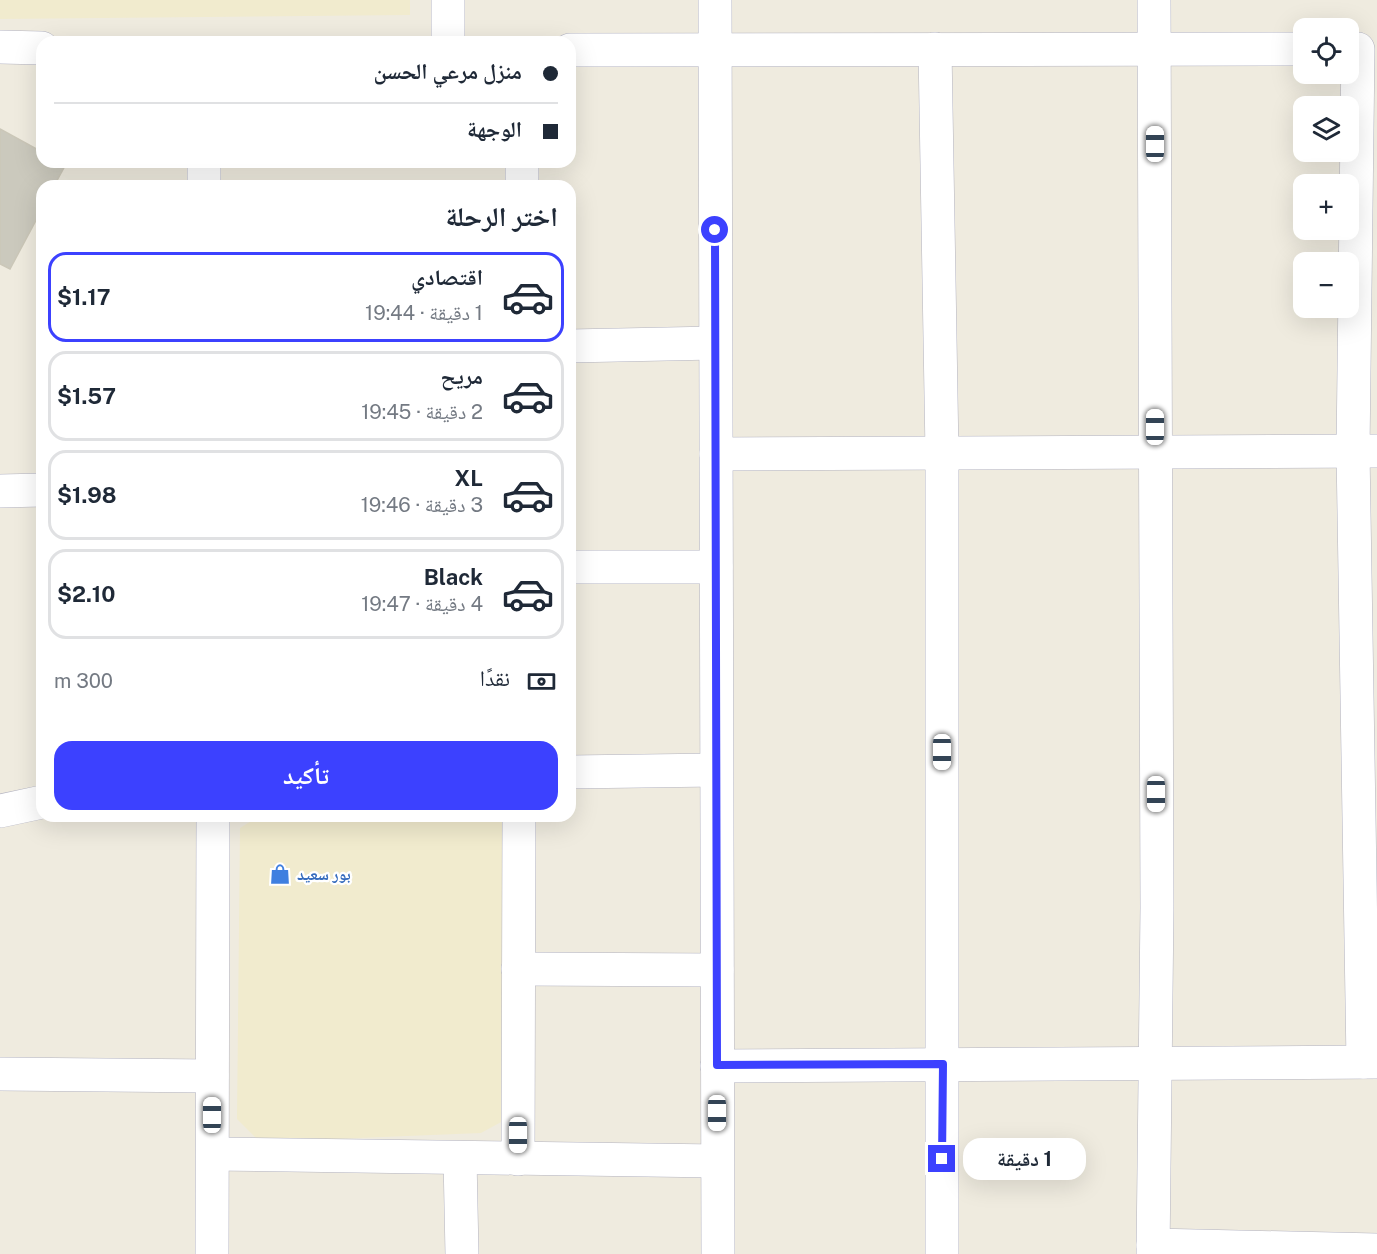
<!DOCTYPE html>
<html lang="ar">
<head>
<meta charset="utf-8">
<style>
	body { margin:0; font-family:"Public Sans","Noto Naskh Arabic",sans-serif; background:#f6f6f7; color:#1f2937; direction:rtl; height:100vh; display:flex; flex-direction:column; font-size:22px; white-space:nowrap }
	* { box-sizing:border-box; margin:0 }
	p { font-size:20px; color:#747a83 }
	.icon { flex:none; width:33px; height:33px; fill:none; stroke:currentColor; stroke-width:2; stroke-linecap:round; stroke-linejoin:round }
	.map { position:relative; flex:1; overflow:hidden; direction:ltr }
	.details { position:absolute; left:36px; top:180px; width:540px; height:642px; display:flex; flex-direction:column; background:#fff; border-radius:18px; box-shadow:0 6px 24px #0002; direction:rtl }
	.details>* { flex:none }
	.hud { position:absolute; left:36px; top:36px; width:540px; height:132px; border-radius:18px; box-shadow:0 6px 24px #0002; direction:rtl; display:grid; align-content:center; height:132px; padding:0 18px; background:#fff }
	.buttons { position:absolute; left:1293px; top:18px; display:grid; gap:12px }
	.buttons a { display:grid; place-items:center; width:66px; height:66px; border-radius:12px; background:#fff; box-shadow:0 6px 24px #0002; font-size:30px }
	.end { position:absolute; width:27px; height:27px; margin:-14px; border:8px solid #3c41ff; background:#fff; box-shadow:0 0 0 3px #fff }
	.from { border-radius:50% }
	.bubble { position:absolute; height:42px; border-radius:18px; background:#fff; box-shadow:0 6px 24px #0002; font-size:20px; font-weight:700; line-height:42px; text-align:center; direction:rtl }
	.car { position:absolute; width:18px; height:36px; margin:-18px -9px; border-radius:8px; box-shadow:0 0 4px 2px #0007; background:linear-gradient(#fff 24%,#345 0 40%,#fff 0 76%,#345 0 86%,#fff 0) }
	.hud b { display:flex; align-items:center; gap:21px; height:57px; font-size:22px }
	.hud b+b { border-top:2px solid #e0e1e3 }
	.hud i { width:15px; height:15px; background:#1f2937 }
	ul { padding:0; list-style:none }
	li { display:flex; align-items:center; gap:18px; height:90px; margin:0 12px 9px; padding:0 6px; border:3px solid #e0e1e3; border-radius:18px }
	li div { flex:1 }
	li b { display:block; font-size:22px }
	li em { font-style:normal; font-weight:700 }
	li.active { border-color:#3c41ff }
	li>.icon { width:54px; height:54px; stroke-width:1.5 }
	h2 { padding:0 18px; font-size:27px; line-height:72px }
	.pay { display:flex; align-items:center; gap:15px; height:66px; padding:0 18px; font-size:22px }
	.pay p { margin-inline-start:auto }
	.button { display:flex; gap:12px; margin-top:auto; padding:12px 18px }
	.button a { flex:1; height:69px; border-radius:18px; background:#3c41ff; color:#fff; font-size:24px; font-weight:700; line-height:69px; text-align:center }
	.map>svg:first-child { display:block }
</style>
</head>
<body>
<div class="map">
<svg width="1377" height="1254" viewBox="0 0 1377 1254">
	<rect width="100%" height="100%" fill="#efebdf"/>
	<g fill="#f1ebce">
		<polygon points="0,0 410,0 410,15 0,19"/>
		<polygon points="259,816 505,816 503,1121 481,1133 260,1142 237,1119 240,828"/>
	</g>
	<polygon fill="#cbc9bd" stroke="#cbc7b8" stroke-width="1.5" points="0,129 42,152 42,162 66,164 54,186 42,186 42,209 10,269 0,264"/>
	<g fill="none" stroke-linecap="round" stroke-linejoin="round">
		<g stroke="#b3b3c1" stroke-width="34">
			<g id="minor">
				<polyline points="448,0 448,42"/>
				<polyline points="715,0 718,1254"/>
				<polyline points="0,47 42,48"/>
				<polyline points="935,49 942,453 942,1254"/>
				<polyline points="1358,49 1353,451 1363,1062"/>
				<polyline points="570,50 1304,49"/>
				<polyline points="204,162 204,186"/>
				<polyline points="522,162 522,186"/>
				<polyline points="570,346 715,343"/>
				<polyline points="716,454 1377,451"/>
				<polyline points="0,491 42,490"/>
				<polyline points="570,567 716,567"/>
				<polyline points="570,772 716,770"/>
				<polyline points="0,811 42,802"/>
				<polyline points="518,969 717,970"/>
				<polyline points="717,1066 1377,1062"/>
				<polyline points="0,1074 212,1076"/>
				<polyline points="213,1154 717,1161"/>
				<polyline points="460,1158 462,1254"/>
				<polyline points="518,1159 519,816"/>
				<polyline points="1153,1245 1377,1250"/>
				<polyline points="212,1254 213,816"/>
				<polyline points="1153,1254 1157,908 1154,0"/>
			</g>
		</g>
		<use href="#minor" stroke="#fff" stroke-width="33"/>
	</g>
	<g fill="none" stroke-linecap="round" stroke-linejoin="round">
		<polyline stroke="#3c41ff" stroke-width="8" points="715,230 717,1065 943,1064 942,1159"/>
	</g>
	<defs>
		<g id="shop-bare" transform="scale(1.62)"><path d="M-5-2.5h2.3a2.7 3.5 0 0 1 5.4 0H5L5.5 6h-11ZM-1.5-2.5h3a1.5 2.3 0 0 0-3 0Z" fill="#3f7fe0" stroke="#fff" stroke-width="2.5" paint-order="stroke"/></g>
	</defs>
	<g fill-rule="evenodd">
		<use href="#shop-bare" x="280" y="874"/>
	</g>
	<g text-anchor="middle" dominant-baseline="central" stroke-width="4.5" stroke-linejoin="round" paint-order="stroke">
		<g font-size="16" font-weight="bold" fill="#366cbe" stroke="#fff" text-anchor="start">
			<text x="297" y="874">بور سعيد</text>
		</g>
	</g>
</svg>
<div class="buttons">
<a><svg class="icon" aria-label="locate" viewBox="0 0 24 24"><circle cx="12" cy="12" r="6"/><path d="M12 2v4M12 18v4M2 12h4M18 12h4"/></svg></a>
<a><svg class="icon" aria-label="layers" viewBox="0 0 24 24"><path d="M12 4l9 5-9 5-9-5zM3 14l9 5 9-5"/></svg></a>
<a>+</a>
<a>−</a>
</div>
<i class="end from" style="left:715px;top:230px"></i>
<i class="end" style="left:942px;top:1159px"></i>
<div class="bubble" style="left:963px;top:1138px;width:123px">1 دقيقة</div>
<i class="car" style="left:1155px;top:144px;rotate:0deg"></i>
<i class="car" style="left:1155px;top:427px;rotate:0deg"></i>
<i class="car" style="left:942px;top:752px;rotate:180deg"></i>
<i class="car" style="left:1156px;top:794px;rotate:180deg"></i>
<i class="car" style="left:717px;top:1113px;rotate:180deg"></i>
<i class="car" style="left:212px;top:1115px;rotate:0deg"></i>
<i class="car" style="left:518px;top:1135px;rotate:180deg"></i>
<div class="hud">
<b><i class="from"></i>منزل مرعي الحسن</b>
<b><i></i>الوجهة</b>
</div>
<section class="details">
<h2>اختر الرحلة</h2>
<ul>
<li class="active"><svg class="icon" aria-label="car" viewBox="0 0 24 24"><path d="M5 17H2v-5l4-1 3-4h7l3 4 3 1v5h-3M9 17h6M6 11h13"/><circle cx="7" cy="17" r="2"/><circle cx="17" cy="17" r="2"/></svg><div><b>اقتصادي</b><p>1 دقيقة · 19:44</p></div><em>$1.17</em></li>
<li><svg class="icon" aria-label="car" viewBox="0 0 24 24"><path d="M5 17H2v-5l4-1 3-4h7l3 4 3 1v5h-3M9 17h6M6 11h13"/><circle cx="7" cy="17" r="2"/><circle cx="17" cy="17" r="2"/></svg><div><b>مريح</b><p>2 دقيقة · 19:45</p></div><em>$1.57</em></li>
<li><svg class="icon" aria-label="car" viewBox="0 0 24 24"><path d="M5 17H2v-5l4-1 3-4h7l3 4 3 1v5h-3M9 17h6M6 11h13"/><circle cx="7" cy="17" r="2"/><circle cx="17" cy="17" r="2"/></svg><div><b>XL</b><p>3 دقيقة · 19:46</p></div><em>$1.98</em></li>
<li><svg class="icon" aria-label="car" viewBox="0 0 24 24"><path d="M5 17H2v-5l4-1 3-4h7l3 4 3 1v5h-3M9 17h6M6 11h13"/><circle cx="7" cy="17" r="2"/><circle cx="17" cy="17" r="2"/></svg><div><b>Black</b><p>4 دقيقة · 19:47</p></div><em>$2.10</em></li>
</ul>
<div class="pay"><svg class="icon" aria-label="cash" viewBox="0 0 24 24"><path d="M3 7h18v10H3z"/><circle cx="12" cy="12" r="2"/></svg>نقدًا<p>300 m</p></div>
<div class="button"><a>تأكيد</a></div>
</section>
</div>
</body>
</html>
